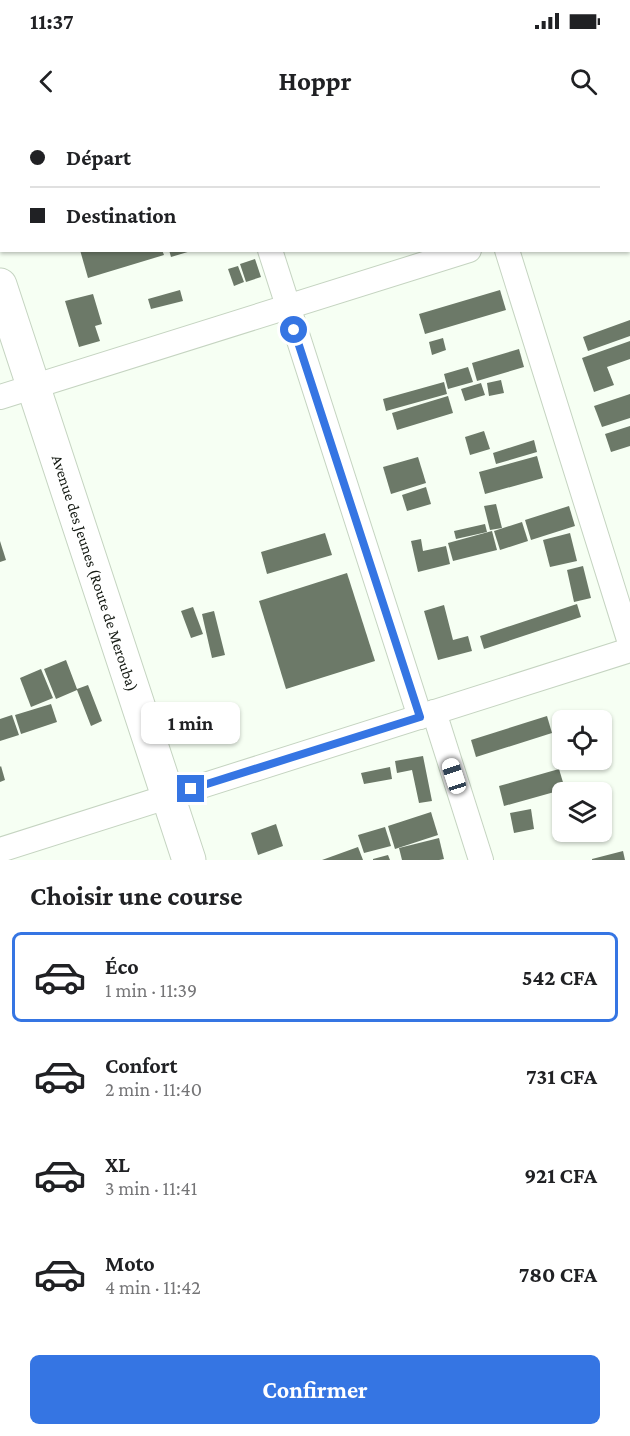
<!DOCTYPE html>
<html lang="fr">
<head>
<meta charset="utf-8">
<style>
	body { margin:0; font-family:"Crimson Pro",serif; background:#f6f6f6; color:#202124; height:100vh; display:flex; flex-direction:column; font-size:22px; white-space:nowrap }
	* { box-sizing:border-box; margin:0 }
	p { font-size:20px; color:#757577 }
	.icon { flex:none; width:33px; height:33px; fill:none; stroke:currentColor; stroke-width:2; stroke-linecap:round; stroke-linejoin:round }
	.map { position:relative; height:740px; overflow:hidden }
	.drawer { display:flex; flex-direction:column; background:#fff; flex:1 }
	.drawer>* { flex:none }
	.hud { position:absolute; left:0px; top:0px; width:630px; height:132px; box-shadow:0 2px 4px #0004; display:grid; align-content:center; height:132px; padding:0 30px; background:#fff }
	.fabs { position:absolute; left:552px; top:590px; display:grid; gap:12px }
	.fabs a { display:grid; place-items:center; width:60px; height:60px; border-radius:9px; background:#fff; box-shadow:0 2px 4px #0004; font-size:30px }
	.end { position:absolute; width:27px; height:27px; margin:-14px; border:8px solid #3575e3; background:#fff; box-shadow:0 0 0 3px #fff }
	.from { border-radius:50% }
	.bubble { position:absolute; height:42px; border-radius:9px; background:#fff; box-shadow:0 2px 4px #0004; font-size:20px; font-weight:700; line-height:42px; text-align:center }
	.car { position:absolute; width:18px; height:36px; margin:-18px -9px; border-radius:8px; box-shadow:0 0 4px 2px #0007; background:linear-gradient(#fff 24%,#345 0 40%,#fff 0 76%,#345 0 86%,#fff 0) }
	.hud b { display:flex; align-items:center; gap:21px; height:57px; font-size:22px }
	.hud b+b { border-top:2px solid #e0e0e0 }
	.hud i { width:15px; height:15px; background:#202124 }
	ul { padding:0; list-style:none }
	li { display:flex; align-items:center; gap:18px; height:90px; margin:0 12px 9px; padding:0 18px; border:3px solid transparent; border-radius:9px }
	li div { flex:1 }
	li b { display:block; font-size:22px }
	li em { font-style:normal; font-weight:700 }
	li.selected { border-color:#3575e3 }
	li>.icon { width:54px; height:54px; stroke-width:1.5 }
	h2 { padding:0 30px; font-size:27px; line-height:72px }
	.cta { display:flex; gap:12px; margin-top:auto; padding:12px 30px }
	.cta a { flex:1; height:69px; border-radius:9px; background:#3575e3; color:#fff; font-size:24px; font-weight:700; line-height:69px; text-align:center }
	.status { display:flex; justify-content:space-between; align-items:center; height:42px; padding:0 30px; background:#fff; direction:ltr }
	.status svg { height:16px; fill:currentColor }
	header { display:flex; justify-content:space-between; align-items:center; height:78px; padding:0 30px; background:#fff; font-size:27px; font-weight:700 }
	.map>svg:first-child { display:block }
</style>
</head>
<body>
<div class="status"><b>11:37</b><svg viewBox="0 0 49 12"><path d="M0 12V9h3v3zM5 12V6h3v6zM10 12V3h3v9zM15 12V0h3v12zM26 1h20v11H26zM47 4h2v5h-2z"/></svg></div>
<header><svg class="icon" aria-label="back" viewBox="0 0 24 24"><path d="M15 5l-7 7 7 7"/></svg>Hoppr<svg class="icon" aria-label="search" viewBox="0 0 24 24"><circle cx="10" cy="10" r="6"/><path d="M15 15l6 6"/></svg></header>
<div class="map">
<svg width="630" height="740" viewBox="0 0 630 740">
	<rect width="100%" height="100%" fill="#f6fff3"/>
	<g fill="#6c7968">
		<polygon points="80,130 162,130 164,135 88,158"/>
		<polygon points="169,130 191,130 191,131 171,137"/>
		<polygon points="255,139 261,157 246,162 240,144"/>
		<polygon points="238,146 244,162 234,166 228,149"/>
		<polygon points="180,170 183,181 151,189 148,179"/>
		<polygon points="500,170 506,190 425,214 419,194"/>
		<polygon points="93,174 102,204 95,206 100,221 79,227 65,181"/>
		<polygon points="630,200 630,216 588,231 583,217"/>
		<polygon points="443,218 446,230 432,235 429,222"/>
		<polygon points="630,221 630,239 607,247 614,265 594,272 582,238"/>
		<polygon points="519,229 524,247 477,261 472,243"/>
		<polygon points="468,247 473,262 448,269 444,254"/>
		<polygon points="501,260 504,273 489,276 487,263"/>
		<polygon points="444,262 447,274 386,291 383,279"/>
		<polygon points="481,263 485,275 465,281 461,269"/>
		<polygon points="630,274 630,298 602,307 594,286"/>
		<polygon points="448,276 453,293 397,310 392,293"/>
		<polygon points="630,306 630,326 611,332 605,314"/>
		<polygon points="484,311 490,329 470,335 465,317"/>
		<polygon points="534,320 537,332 496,344 493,333"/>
		<polygon points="537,336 543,358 485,374 479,352"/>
		<polygon points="418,337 426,363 391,374 383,347"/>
		<polygon points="426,367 431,384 407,391 402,375"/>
		<polygon points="496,384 502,408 490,410 484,386"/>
		<polygon points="569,386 575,406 531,420 525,400"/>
		<polygon points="522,402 528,421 500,430 494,411"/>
		<polygon points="485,404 487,412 456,419 454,411"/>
		<polygon points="492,411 497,430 453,441 448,423"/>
		<polygon points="325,413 332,435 267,454 261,432"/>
		<polygon points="570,413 577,441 550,447 543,420"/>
		<polygon points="421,419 423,431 446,426 450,444 418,452 411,421"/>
		<polygon points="0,421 6,440 0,442"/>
		<polygon points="583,446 591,478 574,482 567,450"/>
		<polygon points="347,453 375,541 286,569 259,481"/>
		<polygon points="577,484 581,497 484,529 480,516"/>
		<polygon points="444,485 453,520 468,516 472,531 438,540 424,491"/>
		<polygon points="193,487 203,514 191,518 181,491"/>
		<polygon points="214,491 225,535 212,538 202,494"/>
		<polygon points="66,540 77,569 88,565 102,601 91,606 77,570 56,579 44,549"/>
		<polygon points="41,549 53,578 31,587 20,558"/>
		<polygon points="51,584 57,602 21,614 15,595"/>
		<polygon points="12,595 19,615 0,621 0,599"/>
		<polygon points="210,596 216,615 199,621 193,601"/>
		<polygon points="547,596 552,613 476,637 471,620"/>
		<polygon points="423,636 432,681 419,683 412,650 397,653 395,641"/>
		<polygon points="1,646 5,660 0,662 0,647"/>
		<polygon points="390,647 392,659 364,664 361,653"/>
		<polygon points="559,649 565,669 504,686 499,666"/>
		<polygon points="531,689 534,709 514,713 510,693"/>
		<polygon points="431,692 438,715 395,729 388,706"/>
		<polygon points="276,704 283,726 258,735 251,713"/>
		<polygon points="385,707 391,726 364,733 358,715"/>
		<polygon points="439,718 444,739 439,740 402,740 399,728"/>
		<polygon points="358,727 363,740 322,740"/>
		<polygon points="623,731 625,740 592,740 592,739"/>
		<polygon points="388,735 390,740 373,740 373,739"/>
	</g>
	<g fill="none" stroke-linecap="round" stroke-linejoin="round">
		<g stroke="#c5d4c1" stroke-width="26">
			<g id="minor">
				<polyline points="229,0 230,2"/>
				<polyline points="465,0 466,2"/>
				<polyline points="628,77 630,76"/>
				<polyline points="270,130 420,597"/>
				<polyline points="507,130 630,523"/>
				<polyline points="0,277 469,130"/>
				<polyline points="434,592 481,740"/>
				<polyline points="0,730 630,530"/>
			</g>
		</g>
		<g stroke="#c5d4c1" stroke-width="35">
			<polyline id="secondary" points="0,165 189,740"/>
		</g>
		<use href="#minor" stroke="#fff" stroke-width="24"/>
		<use href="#secondary" stroke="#fff" stroke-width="33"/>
	</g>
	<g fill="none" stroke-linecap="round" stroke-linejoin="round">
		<polyline stroke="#3575e3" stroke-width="8" points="191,669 420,597 294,210"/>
	</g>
	<g text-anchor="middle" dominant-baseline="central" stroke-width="4.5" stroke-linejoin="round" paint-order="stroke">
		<g font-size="16" fill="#141912" stroke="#fff">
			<text transform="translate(95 453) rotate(72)">Avenue des Jeunes (Route de Merouba)</text>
		</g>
	</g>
</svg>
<div class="fabs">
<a><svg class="icon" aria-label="locate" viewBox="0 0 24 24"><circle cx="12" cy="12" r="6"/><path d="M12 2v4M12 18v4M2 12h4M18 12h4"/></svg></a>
<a><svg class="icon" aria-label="layers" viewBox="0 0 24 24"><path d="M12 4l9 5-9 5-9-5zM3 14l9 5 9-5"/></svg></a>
</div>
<i class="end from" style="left:294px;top:210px"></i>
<i class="end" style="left:191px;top:669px"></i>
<div class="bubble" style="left:141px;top:582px;width:99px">1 min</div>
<i class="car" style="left:454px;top:656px;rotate:342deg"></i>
<div class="hud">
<b><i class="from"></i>Départ</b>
<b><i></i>Destination</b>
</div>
</div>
<section class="drawer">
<h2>Choisir une course</h2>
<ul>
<li class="selected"><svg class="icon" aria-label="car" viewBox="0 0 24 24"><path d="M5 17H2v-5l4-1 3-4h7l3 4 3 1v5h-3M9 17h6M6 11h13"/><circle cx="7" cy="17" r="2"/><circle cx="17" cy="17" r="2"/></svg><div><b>Éco</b><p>1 min · 11:39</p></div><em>542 CFA</em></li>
<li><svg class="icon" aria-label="car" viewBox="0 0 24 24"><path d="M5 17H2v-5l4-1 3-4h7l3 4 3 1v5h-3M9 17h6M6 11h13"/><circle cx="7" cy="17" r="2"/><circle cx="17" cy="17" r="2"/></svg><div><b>Confort</b><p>2 min · 11:40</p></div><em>731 CFA</em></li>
<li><svg class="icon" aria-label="car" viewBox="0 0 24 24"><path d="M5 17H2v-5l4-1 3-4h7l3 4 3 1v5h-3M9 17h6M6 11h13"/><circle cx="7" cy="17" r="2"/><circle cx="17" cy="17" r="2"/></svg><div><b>XL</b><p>3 min · 11:41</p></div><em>921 CFA</em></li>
<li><svg class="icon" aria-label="car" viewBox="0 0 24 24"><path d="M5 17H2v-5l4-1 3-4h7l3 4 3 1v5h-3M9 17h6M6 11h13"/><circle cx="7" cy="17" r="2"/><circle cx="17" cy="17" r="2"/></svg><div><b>Moto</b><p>4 min · 11:42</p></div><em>780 CFA</em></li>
</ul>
<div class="cta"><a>Confirmer</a></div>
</section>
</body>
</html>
